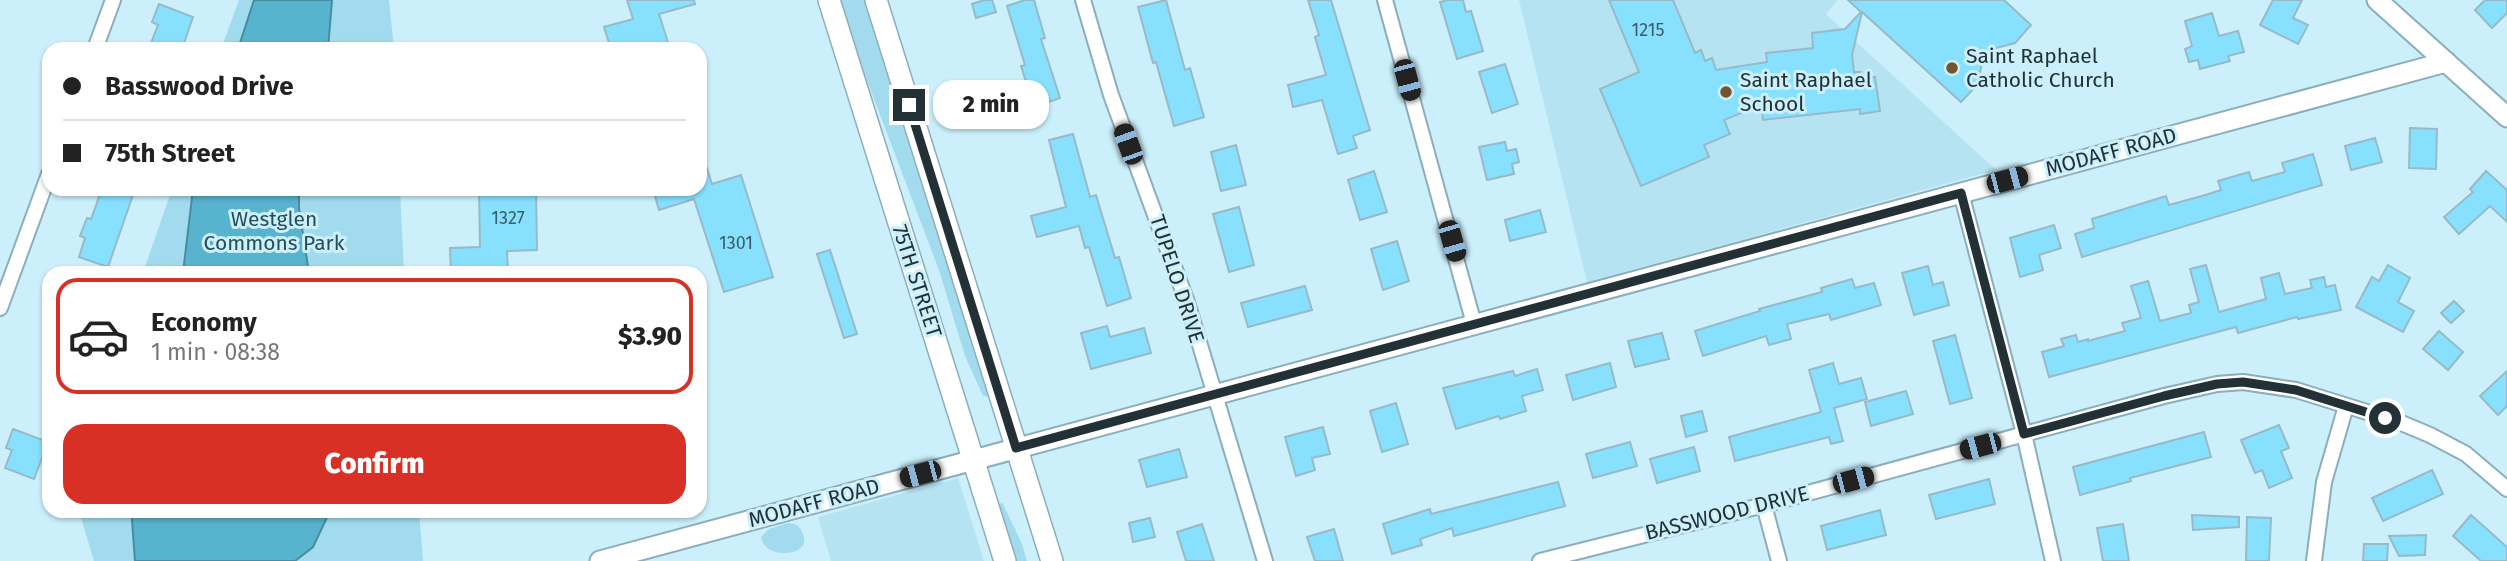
<!DOCTYPE html>
<html lang="en">
<head>
<meta charset="utf-8">
<style>
	body { margin:0; font-family:"Fira Sans",sans-serif; background:#f6f6f6; color:#222; height:100vh; display:flex; flex-direction:column; font-size:26px; white-space:nowrap }
	* { box-sizing:border-box; margin:0 }
	p { font-size:23px; color:#767676 }
	.icon { flex:none; width:38px; height:38px; fill:none; stroke:currentColor; stroke-width:2; stroke-linecap:round; stroke-linejoin:round }
	.map { position:relative; flex:1; overflow:hidden }
	.side { position:absolute; left:42px; top:266px; width:665px; height:252px; display:flex; flex-direction:column; background:#fff; border-radius:21px; box-shadow:0 2px 5px #0004 }
	.side>* { flex:none }
	.hud { position:absolute; left:42px; top:42px; width:665px; height:154px; border-radius:21px; box-shadow:0 2px 5px #0004; display:grid; align-content:center; height:154px; padding:0 21px; background:#fff }
	.end { position:absolute; width:32px; height:32px; margin:-16px; border:9px solid #233136; background:#fff; box-shadow:0 0 0 4px #fff }
	.from { border-radius:50% }
	.bubble { position:absolute; height:49px; border-radius:21px; background:#fff; box-shadow:0 2px 5px #0004; font-size:23px; font-weight:800; line-height:49px; text-align:center }
	.car { position:absolute; width:21px; height:42px; margin:-21px -10px; border-radius:9px; box-shadow:0 0 5px 2px #0007; background:linear-gradient(#222 24%,#8ab4d8 0 40%,#222 0 76%,#8ab4d8 0 86%,#222 0) }
	.hud b { display:flex; align-items:center; gap:24px; height:66px; font-size:26px }
	.hud b+b { border-top:2px solid #e0e0e0 }
	.hud i { width:18px; height:18px; background:#222 }
	ul { padding:12px 0 0; list-style:none }
	li { display:flex; align-items:center; gap:21px; height:116px; margin:0 14px 10px; padding:0 7px; border:4px solid transparent; border-radius:21px }
	li div { flex:1 }
	li b { display:block; font-size:26px }
	li em { font-style:normal; font-weight:800 }
	li.current { border-color:#d93025 }
	li>.icon { width:63px; height:63px; stroke-width:1.5 }
	.action { display:flex; gap:14px; margin-top:auto; padding:14px 21px }
	.action a { flex:1; height:80px; border-radius:21px; background:#d93025; color:#fff; font-size:28px; font-weight:800; line-height:80px; text-align:center }
	.map>svg:first-child { display:block }
</style>
</head>
<body>
<div class="map">
<svg width="2507" height="561" viewBox="0 0 2507 561">
	<rect width="100%" height="100%" fill="#cbf0fc"/>
	<g fill="#b6e3f1">
		<polygon points="1519,0 1838,0 1826,14 1996,170 1587,282"/>
		<polygon points="958,478 984,561 831,561 818,517"/>
	</g>
	<g fill="#a2dbee">
		<polygon points="239,0 389,0 394,49 221,49"/>
		<polygon points="841,0 865,0 989,397 983,396 965,356 939,270 860,62"/>
		<polygon points="172,189 400,189 404,273 143,273"/>
		<polygon points="1002,502 1022,544 1027,561 1016,561 998,506"/>
		<polygon points="79,511 419,511 423,561 94,561"/>
		<path d="M788 523C795 524 799 525 802 532 816 557 764 561 761 537L769 529Z"/>
	</g>
	<g fill="#58b3ce" stroke="#488ca0" stroke-width="2">
		<polygon points="254,0 332,0 328,49 238,49"/>
		<polygon points="193,189 299,189 299,208 309,273 183,273"/>
		<polygon points="134,511 330,511 313,547 295,561 135,561 132,520"/>
	</g>
	<g fill="#87e1fe" stroke="#97bac6" stroke-width="2">
		<polygon points="627,0 694,0 695,4 659,14 670,49 611,49 604,27 633,19"/>
		<polygon points="984,0 992,0 996,12 976,18 972,4"/>
		<polygon points="1025,0 1034,0 1045,38 1041,39 1060,98 1034,107 1021,66 1025,65 1007,6"/>
		<polygon points="1166,0 1185,70 1190,68 1204,117 1174,126 1156,62 1153,63 1138,7"/>
		<polygon points="1308,0 1331,0 1370,130 1353,136 1357,148 1338,154 1322,100 1293,107 1288,85 1326,75 1315,37 1319,35"/>
		<polygon points="1448,0 1463,0 1466,12 1471,11 1483,51 1457,59 1440,2"/>
		<polygon points="1609,0 1673,0 1695,53 1701,50 1705,61 1712,58 1716,70 1767,62 1766,53 1813,48 1812,33 1845,29 1861,12 1848,0 2004,0 2031,25 2015,43 1985,51 1977,85 1961,102 1862,12 1852,55 1854,72 1860,72 1861,79 1875,77 1880,111 1860,114 1860,109 1763,120 1762,109 1746,111 1724,120 1730,134 1704,145 1709,157 1641,186 1600,89 1639,72"/>
		<polygon points="2273,0 2302,0 2293,18 2308,25 2298,44 2260,25"/>
		<polygon points="2485,0 2507,0 2507,13 2492,28 2475,10"/>
		<polygon points="159,4 193,17 182,49 167,49 151,43 158,25 152,22"/>
		<polygon points="2212,13 2219,36 2238,31 2244,52 2228,56 2230,61 2200,69 2198,60 2189,62 2185,49 2192,46 2185,21"/>
		<polygon points="1505,64 1518,104 1492,113 1479,72"/>
		<polygon points="2410,128 2437,129 2436,169 2409,168"/>
		<polygon points="1073,134 1090,197 1096,195 1115,258 1119,257 1131,298 1107,306 1089,247 1085,248 1079,226 1037,237 1031,216 1066,207 1049,140"/>
		<polygon points="2375,138 2382,162 2351,170 2345,146"/>
		<polygon points="1505,142 1507,151 1516,149 1519,162 1512,164 1514,174 1487,180 1479,147"/>
		<polygon points="1236,145 1246,185 1221,191 1211,152"/>
		<polygon points="2313,154 2322,185 2082,257 2075,234 2094,228 2092,219 2166,196 2169,205 2202,196 2221,190 2218,181 2249,172 2252,181 2285,172 2282,163"/>
		<polygon points="700,156 703,156 712,184 741,175 773,277 724,292 694,199 659,210 653,189 700,189"/>
		<polygon points="1374,171 1387,212 1360,220 1348,180"/>
		<polygon points="2486,171 2507,190 2507,222 2490,206 2459,234 2444,217 2473,192 2470,189"/>
		<polygon points="102,189 135,189 108,267 79,257 85,238 80,236 87,218 91,219"/>
		<polygon points="479,189 536,189 537,250 507,251 508,273 451,273 450,248 480,247"/>
		<polygon points="1239,207 1254,265 1229,272 1213,214"/>
		<polygon points="1540,210 1546,232 1510,241 1505,220"/>
		<polygon points="2054,225 2061,248 2039,255 2043,270 2020,277 2010,238"/>
		<polygon points="1397,241 1409,281 1383,290 1371,249"/>
		<polygon points="830,250 857,334 844,338 817,254"/>
		<polygon points="2206,265 2219,312 2266,299 2261,278 2279,273 2285,294 2312,288 2310,280 2324,277 2326,287 2335,285 2341,310 2298,319 2297,317 2238,333 2236,327 2049,377 2042,352 2064,346 2061,339 2076,335 2078,342 2088,339 2088,341 2125,331 2122,323 2141,318 2131,286 2148,281 2160,321 2191,313 2189,305 2199,302 2190,269"/>
		<polygon points="2388,265 2410,278 2398,302 2414,311 2403,332 2356,307 2372,277 2379,281"/>
		<polygon points="1928,266 1933,285 1943,282 1949,305 1914,315 1902,273"/>
		<polygon points="1852,279 1855,288 1874,283 1881,305 1831,320 1829,314 1787,324 1791,339 1769,345 1766,336 1703,356 1695,331 1760,311 1759,309 1822,292 1821,288"/>
		<polygon points="1305,286 1312,310 1248,327 1241,303"/>
		<polygon points="2454,301 2464,311 2451,323 2441,313"/>
		<polygon points="1107,326 1110,337 1144,328 1151,353 1091,369 1081,333"/>
		<polygon points="2439,331 2463,352 2448,370 2423,349"/>
		<polygon points="1662,333 1669,359 1635,367 1628,341"/>
		<polygon points="1955,335 1972,398 1950,404 1933,341"/>
		<polygon points="1610,363 1616,387 1573,400 1566,375"/>
		<polygon points="1833,363 1839,384 1861,378 1867,399 1834,408 1843,441 1831,444 1829,437 1735,461 1729,437 1821,412 1809,370"/>
		<polygon points="1537,369 1543,390 1522,396 1526,411 1500,419 1499,416 1456,429 1443,388 1513,371 1515,376"/>
		<polygon points="2507,371 2507,406 2498,415 2480,396"/>
		<polygon points="1906,391 1913,414 1871,426 1865,402"/>
		<polygon points="1396,403 1408,444 1382,452 1370,411"/>
		<polygon points="1702,411 1707,431 1686,437 1681,416"/>
		<polygon points="2279,425 2289,448 2281,451 2292,478 2269,488 2262,470 2255,473 2241,440"/>
		<polygon points="1323,427 1330,454 1312,458 1315,470 1296,476 1285,437"/>
		<polygon points="13,429 48,442 34,479 5,468 12,450 6,448"/>
		<polygon points="2204,432 2211,457 2130,478 2131,481 2080,495 2073,467"/>
		<polygon points="1630,442 1637,466 1593,478 1586,454"/>
		<polygon points="1694,447 1700,471 1657,483 1650,459"/>
		<polygon points="1179,449 1187,477 1147,487 1139,460"/>
		<polygon points="2432,470 2443,494 2383,521 2372,498"/>
		<polygon points="1989,479 1995,504 1936,519 1929,495"/>
		<polygon points="1558,482 1565,506 1454,536 1452,528 1420,539 1422,545 1392,554 1383,524 1430,509 1431,514"/>
		<polygon points="1880,510 1886,535 1827,550 1821,526"/>
		<polygon points="2192,515 2239,517 2239,527 2193,530"/>
		<polygon points="2471,515 2507,547 2507,561 2481,561 2453,536"/>
		<polygon points="2247,517 2271,518 2269,561 2246,561"/>
		<polygon points="1150,518 1155,537 1133,542 1129,523"/>
		<polygon points="1202,524 1214,561 1186,561 1177,532"/>
		<polygon points="2123,524 2129,561 2103,561 2097,528"/>
		<polygon points="1334,529 1343,561 1315,561 1307,537"/>
		<polygon points="2426,535 2425,555 2399,556 2389,536"/>
		<polygon points="2364,544 2388,544 2387,561 2363,561"/>
	</g>
	<g fill="none" stroke-linecap="round" stroke-linejoin="round">
		<g stroke="#8baeba" stroke-width="18">
			<g id="minor">
				<polyline points="1083,0 1111,95 1187,302 1265,561"/>
				<polyline points="1385,0 1474,324"/>
				<polyline points="95,49 113,0"/>
				<polyline points="1961,193 2024,434 2053,561"/>
				<polyline points="0,308 49,174"/>
				<polyline points="1764,505 1779,561"/>
				<polyline points="1540,561 1764,505 2164,396 2217,384 2243,382 2296,390 2399,422 2430,435 2466,454 2507,489"/>
				<polyline points="2314,561 2324,482 2346,406"/>
			</g>
		</g>
		<g stroke="#8baeba" stroke-width="23">
			<g id="tertiary">
				<polyline points="2377,0 2507,117"/>
				<polyline points="600,561 2446,62"/>
			</g>
		</g>
		<g stroke="#8baeba" stroke-width="24">
			<g id="secondary">
				<polyline points="829,0 1005,561"/>
				<polyline points="876,0 1052,561"/>
			</g>
		</g>
		<use href="#minor" stroke="#fff" stroke-width="14"/>
		<use href="#tertiary" stroke="#fff" stroke-width="19"/>
		<use href="#secondary" stroke="#fff" stroke-width="21"/>
	</g>
	<g fill="none" stroke-linecap="round" stroke-linejoin="round">
		<polyline stroke="#233136" stroke-width="9" points="909,105 1016,448 1961,193 2024,434 2164,396 2217,384 2243,382 2296,390 2385,418"/>
	</g>
	<g fill="#75542b" stroke="#cbf0fc" stroke-width="2.5">
		<circle cx="1952" cy="68" r="7"/>
		<circle cx="1726" cy="92" r="7"/>
	</g>
	<g text-anchor="middle" dominant-baseline="central" stroke-width="6" stroke-linejoin="round" paint-order="stroke">
		<g font-size="18" fill="#3c5d68">
			<text x="1648" y="30">1215</text>
			<text x="508" y="218">1327</text>
			<text x="736" y="243">1301</text>
		</g>
		<g font-size="21" fill="#233136" stroke="#cbf0fc" text-anchor="start">
			<text x="1966" y="56">Saint Raphael<tspan x="1966" dy="24">Catholic Church</tspan></text>
			<text x="1740" y="80">Saint Raphael<tspan x="1740" dy="24">School</tspan></text>
		</g>
		<g font-size="21" fill="#233136" stroke="#cbf0fc">
			<text transform="translate(2111 152) rotate(-15)">MODAFF ROAD</text>
			<text transform="translate(1177 279) rotate(72)">TUPELO DRIVE</text>
			<text transform="translate(917 281) rotate(72)">75TH STREET</text>
			<text transform="translate(814 503) rotate(-15)">MODAFF ROAD</text>
			<text transform="translate(1727 513) rotate(-14)">BASSWOOD DRIVE</text>
		</g>
		<g font-size="21" fill="#254e5a" stroke="#cbf0fc">
			<text x="274" y="219">Westglen<tspan x="274" dy="24">Commons Park</tspan></text>
		</g>
	</g>
</svg>
<i class="end from" style="left:2385px;top:418px"></i>
<i class="end" style="left:909px;top:105px"></i>
<div class="bubble" style="left:933px;top:80px;width:116px">2 min</div>
<i class="car" style="left:1407px;top:80px;rotate:165deg"></i>
<i class="car" style="left:1128px;top:144px;rotate:340deg"></i>
<i class="car" style="left:2007px;top:180px;rotate:75deg"></i>
<i class="car" style="left:1452px;top:241px;rotate:164deg"></i>
<i class="car" style="left:1980px;top:446px;rotate:255deg"></i>
<i class="car" style="left:920px;top:474px;rotate:255deg"></i>
<i class="car" style="left:1853px;top:480px;rotate:75deg"></i>
<div class="hud">
<b><i class="from"></i>Basswood Drive</b>
<b><i></i>75th Street</b>
</div>
<section class="side">
<ul>
<li class="current"><svg class="icon" aria-label="car" viewBox="0 0 24 24"><path d="M5 17H2v-5l4-1 3-4h7l3 4 3 1v5h-3M9 17h6M6 11h13"/><circle cx="7" cy="17" r="2"/><circle cx="17" cy="17" r="2"/></svg><div><b>Economy</b><p>1 min · 08:38</p></div><em>$3.90</em></li>
</ul>
<div class="action"><a>Confirm</a></div>
</section>
</div>
</body>
</html>
